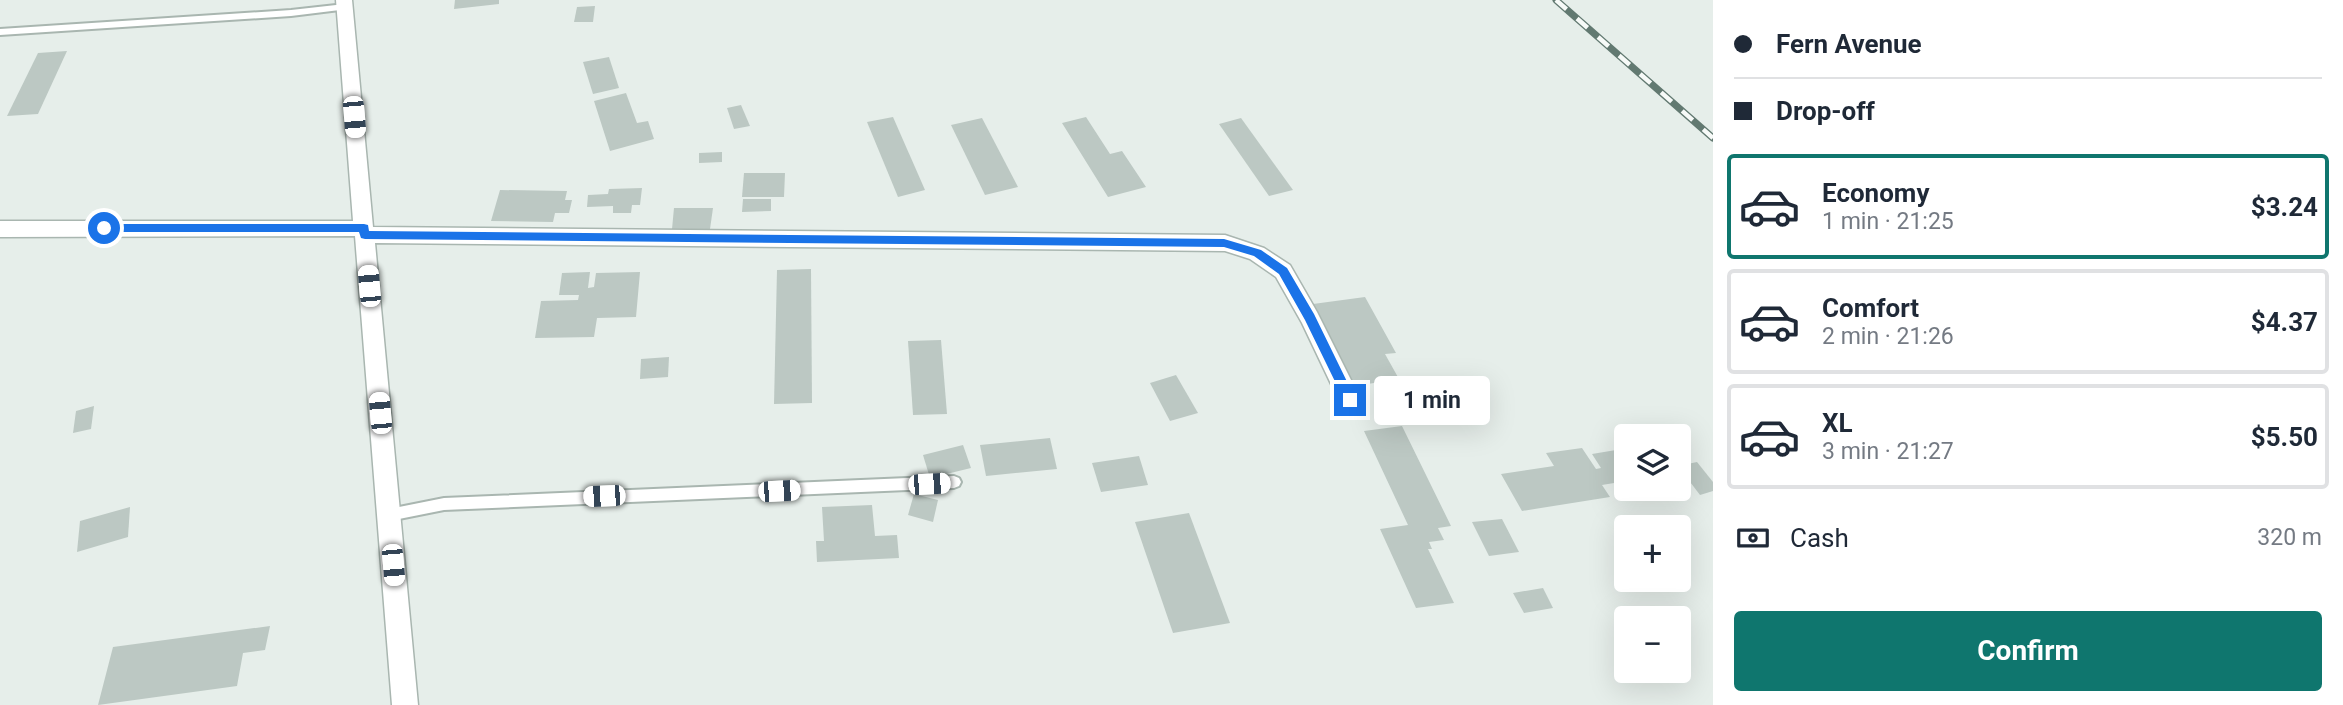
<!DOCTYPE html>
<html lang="en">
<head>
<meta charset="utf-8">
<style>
	body { margin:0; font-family:Roboto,sans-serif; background:#f6f6f7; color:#1f2937; height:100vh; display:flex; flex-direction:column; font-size:26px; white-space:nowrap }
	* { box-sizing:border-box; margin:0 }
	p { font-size:23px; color:#747a83 }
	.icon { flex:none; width:38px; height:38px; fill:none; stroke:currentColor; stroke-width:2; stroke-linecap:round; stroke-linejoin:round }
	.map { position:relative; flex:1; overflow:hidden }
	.details { display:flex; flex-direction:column; background:#fff; width:630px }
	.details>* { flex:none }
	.banner { display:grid; align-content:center; height:154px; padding:0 21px; background:#fff }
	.tools { position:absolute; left:1614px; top:424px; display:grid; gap:14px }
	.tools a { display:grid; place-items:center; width:77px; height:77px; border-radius:7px; background:#fff; box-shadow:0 7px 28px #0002; font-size:35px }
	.end { position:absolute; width:32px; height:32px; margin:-16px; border:9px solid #1a73e8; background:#fff; box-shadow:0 0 0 4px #fff }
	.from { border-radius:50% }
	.bubble { position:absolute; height:49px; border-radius:7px; background:#fff; box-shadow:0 7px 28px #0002; font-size:23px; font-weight:700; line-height:49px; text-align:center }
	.car { position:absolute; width:21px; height:42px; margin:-21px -10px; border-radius:9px; box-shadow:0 0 5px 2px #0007; background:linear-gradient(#fff 24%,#345 0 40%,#fff 0 76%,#345 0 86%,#fff 0) }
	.banner b { display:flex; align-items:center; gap:24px; height:66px; font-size:26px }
	.banner b+b { border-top:2px solid #e0e1e3 }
	.banner i { width:18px; height:18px; background:#1f2937 }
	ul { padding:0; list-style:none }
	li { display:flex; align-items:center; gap:21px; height:105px; margin:0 14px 10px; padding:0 7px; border:4px solid #e0e1e3; border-radius:7px }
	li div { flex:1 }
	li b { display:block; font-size:26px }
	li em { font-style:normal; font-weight:700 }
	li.on { border-color:#0f766e }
	li>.icon { width:63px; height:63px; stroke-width:1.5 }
	.pay { display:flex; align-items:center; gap:18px; height:77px; padding:0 21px; font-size:26px }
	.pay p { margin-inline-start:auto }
	.button { display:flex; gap:14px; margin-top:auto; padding:14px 21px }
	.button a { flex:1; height:80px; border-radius:7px; background:#0f766e; color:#fff; font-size:28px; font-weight:700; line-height:80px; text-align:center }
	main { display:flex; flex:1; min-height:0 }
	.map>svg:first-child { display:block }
</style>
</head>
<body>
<main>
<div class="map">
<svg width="1713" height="705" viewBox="0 0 1713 705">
	<rect width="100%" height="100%" fill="#e6eeea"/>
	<g fill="#bcc8c3">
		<polygon points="455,0 499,0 499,4 454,9"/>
		<polygon points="595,6 593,22 574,22 577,7"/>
		<polygon points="67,51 38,114 7,116 38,53"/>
		<polygon points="609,57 619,88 593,94 583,62"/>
		<polygon points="626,93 637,123 648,121 654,139 610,151 594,101"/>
		<polygon points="741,105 750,126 734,129 727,108"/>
		<polygon points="893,117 925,190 898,197 867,122"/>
		<polygon points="1086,117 1110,154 1122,151 1146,187 1108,197 1062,123"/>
		<polygon points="982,118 1018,187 985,195 951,125"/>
		<polygon points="1241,118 1293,190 1269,196 1219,124"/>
		<polygon points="722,152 722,162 699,163 699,153"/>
		<polygon points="744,173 785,173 784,197 742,197"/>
		<polygon points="642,188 640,205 632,205 631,213 613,213 613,206 587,207 588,195 608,194 609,189"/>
		<polygon points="500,190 567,191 565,200 572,200 569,213 555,213 553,222 491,221"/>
		<polygon points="743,199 771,199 771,211 742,212"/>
		<polygon points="674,208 713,208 710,229 672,229"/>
		<polygon points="811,269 812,403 774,404 777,270"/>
		<polygon points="590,272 588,288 594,287 596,273 640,272 636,317 597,318 594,337 535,338 541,301 578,300 579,295 559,295 562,273"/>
		<polygon points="1365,297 1396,353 1385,354 1399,379 1355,386 1313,304"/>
		<polygon points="941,340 947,414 913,415 908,341"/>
		<polygon points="669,357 668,377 640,379 641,359"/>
		<polygon points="1176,375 1198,413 1170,421 1150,383"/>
		<polygon points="94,406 91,429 73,433 76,411"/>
		<polygon points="1402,426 1451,526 1438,528 1444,540 1429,542 1432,549 1428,549 1454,603 1416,608 1380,529 1408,525 1364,431"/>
		<polygon points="1050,438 1057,469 986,476 980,445"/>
		<polygon points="963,445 971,468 930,478 923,455"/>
		<polygon points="1582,448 1596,469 1601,468 1592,454 1616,450 1626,466 1626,481 1602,485 1610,497 1522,511 1501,474 1554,466 1546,453"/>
		<polygon points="1139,456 1148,485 1101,492 1092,463"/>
		<polygon points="1697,462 1713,482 1713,491 1700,495 1678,466"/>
		<polygon points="914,494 938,500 933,522 908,515"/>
		<polygon points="872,505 875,536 897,535 899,558 817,562 816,541 824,541 822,507"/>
		<polygon points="130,507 128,537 77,552 80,521"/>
		<polygon points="1189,513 1230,623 1173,633 1135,522"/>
		<polygon points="1502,519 1519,552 1489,556 1472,522"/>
		<polygon points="1543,588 1553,608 1524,613 1513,593"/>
		<polygon points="270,626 265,650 243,653 237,686 98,705 113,647"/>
	</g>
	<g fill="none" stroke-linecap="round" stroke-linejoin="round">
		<g stroke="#a9b6b0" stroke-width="4">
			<g id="lane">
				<polygon points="345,4 350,7 348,9 291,16 0,35 0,29 291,10"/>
				<polygon points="954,476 959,478 961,482 959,486 954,488 444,510 389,521 384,519 382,515 384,511 389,509 444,498"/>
			</g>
		</g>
		<g stroke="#a9b6b0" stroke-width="3">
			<polygon id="street" points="336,0 352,0 373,227 1225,235 1264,248 1290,265 1317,312 1361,400 1358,407 1350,409 1342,407 1302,323 1276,277 1250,259 1225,251 375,243 418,705 392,705 355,236 0,237 0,221 353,221"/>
		</g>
		<use href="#lane" fill="#fff" fill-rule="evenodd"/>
		<use href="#street" fill="#fff" fill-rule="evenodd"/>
		<g stroke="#627971" stroke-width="7">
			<polyline id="rail" points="1556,0 1713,138"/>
		</g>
		<use href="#rail" stroke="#f7faf8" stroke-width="4.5" stroke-dasharray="14" stroke-linecap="butt"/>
	</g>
	<polygon fill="#1a73e8" points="104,224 364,224 368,225 369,231 1224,239 1261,250 1287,268 1314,314 1356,400 1350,405 1346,404 1305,320 1279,274 1254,256 1224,247 365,239 361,238 359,232 104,232 99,228"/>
</svg>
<div class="tools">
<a><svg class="icon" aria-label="layers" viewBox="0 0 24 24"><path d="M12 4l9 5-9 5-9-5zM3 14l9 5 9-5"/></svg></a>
<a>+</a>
<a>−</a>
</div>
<i class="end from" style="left:104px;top:228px"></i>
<i class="end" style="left:1350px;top:400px"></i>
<div class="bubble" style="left:1374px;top:376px;width:116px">1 min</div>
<i class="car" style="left:354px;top:117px;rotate:175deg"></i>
<i class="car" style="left:369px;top:286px;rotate:355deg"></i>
<i class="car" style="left:380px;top:413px;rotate:355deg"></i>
<i class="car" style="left:929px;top:484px;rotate:87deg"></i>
<i class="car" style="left:779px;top:491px;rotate:87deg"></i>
<i class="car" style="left:604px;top:496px;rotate:268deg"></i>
<i class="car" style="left:393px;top:565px;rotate:175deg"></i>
</div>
<section class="details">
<div class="banner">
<b><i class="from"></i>Fern Avenue</b>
<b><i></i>Drop-off</b>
</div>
<ul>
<li class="on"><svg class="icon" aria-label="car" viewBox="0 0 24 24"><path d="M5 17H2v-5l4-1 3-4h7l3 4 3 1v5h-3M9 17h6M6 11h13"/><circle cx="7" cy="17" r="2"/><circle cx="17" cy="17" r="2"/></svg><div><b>Economy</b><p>1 min · 21:25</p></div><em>$3.24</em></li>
<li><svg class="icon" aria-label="car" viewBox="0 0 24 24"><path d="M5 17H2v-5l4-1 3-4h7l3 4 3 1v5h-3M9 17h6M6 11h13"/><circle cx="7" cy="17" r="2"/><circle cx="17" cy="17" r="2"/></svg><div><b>Comfort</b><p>2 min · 21:26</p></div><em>$4.37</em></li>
<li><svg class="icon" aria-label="car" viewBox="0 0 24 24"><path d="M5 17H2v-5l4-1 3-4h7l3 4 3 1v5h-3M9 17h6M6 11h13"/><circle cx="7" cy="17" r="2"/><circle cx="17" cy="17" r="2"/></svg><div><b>XL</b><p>3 min · 21:27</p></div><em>$5.50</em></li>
</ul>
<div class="pay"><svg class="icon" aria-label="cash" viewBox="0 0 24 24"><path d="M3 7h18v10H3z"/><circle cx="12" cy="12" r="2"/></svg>Cash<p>320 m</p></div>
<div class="button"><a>Confirm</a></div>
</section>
</main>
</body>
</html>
